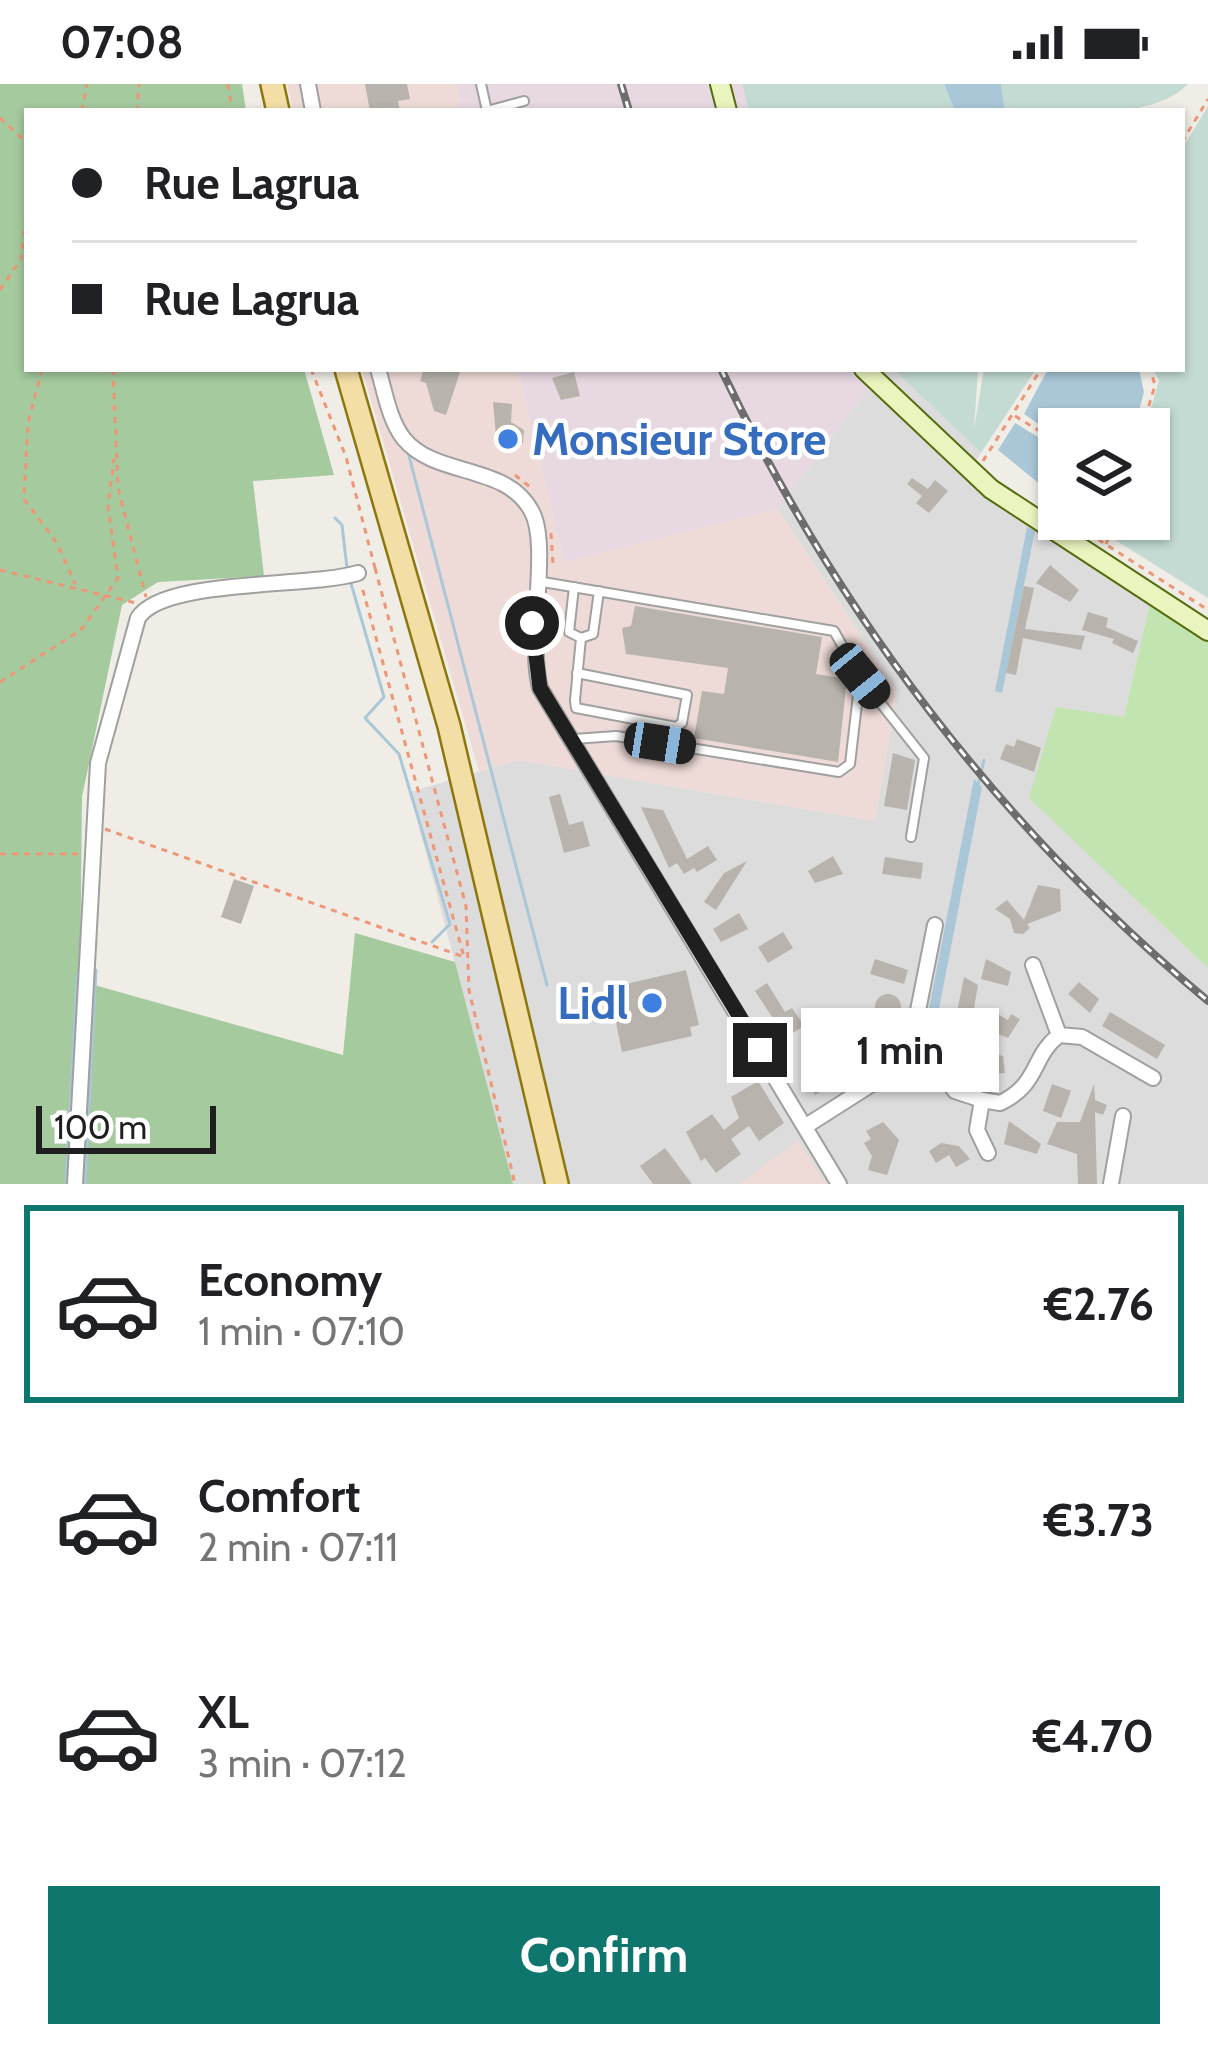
<!DOCTYPE html>
<html lang="en">
<head>
<meta charset="utf-8">
<style>
	body { margin:0; font-family:Cabin,sans-serif; background:#f2f2f2; color:#202124; height:100vh; display:flex; flex-direction:column; font-size:45px; white-space:nowrap }
	* { box-sizing:border-box; margin:0 }
	p { font-size:39px; color:#757577 }
	.icon { flex:none; width:66px; height:66px; fill:none; stroke:currentColor; stroke-width:2; stroke-linecap:round; stroke-linejoin:round }
	.map { position:relative; height:1100px; overflow:hidden }
	.details { display:flex; flex-direction:column; background:#fff; flex:1 }
	.details>* { flex:none }
	.top-card { position:absolute; left:24px; top:24px; width:1161px; height:264px; border-radius:0px; box-shadow:0 3px 9px #0004; display:grid; align-content:center; height:264px; padding:0 48px; background:#fff }
	.buttons { position:absolute; left:1038px; top:324px; display:grid; gap:24px }
	.buttons a { display:grid; place-items:center; width:132px; height:132px; border-radius:0px; background:#fff; box-shadow:0 3px 9px #0004; font-size:60px }
	.scale { position:absolute; left:36px; bottom:30px; width:180px; box-sizing:border-box; padding-left:12px; border:6px solid #1f1f1f; border-top:0; font-size:33px; line-height:42px; white-space:nowrap; color:#1f1f1f; -webkit-text-stroke:9px #fff; paint-order:stroke }
	.end { position:absolute; width:54px; height:54px; margin:-27px; border:15px solid #1f1f1f; background:#fff; box-shadow:0 0 0 6px #fff }
	.from { border-radius:50% }
	.bubble { position:absolute; height:84px; border-radius:0px; background:#fff; box-shadow:0 3px 9px #0004; font-size:39px; font-weight:800; line-height:84px; text-align:center }
	.car { position:absolute; width:36px; height:72px; margin:-36px -18px; border-radius:15px; box-shadow:0 0 9px 3px #0007; background:linear-gradient(#222 24%,#8ab4d8 0 40%,#222 0 76%,#8ab4d8 0 86%,#222 0) }
	.top-card b { display:flex; align-items:center; gap:42px; height:114px; font-size:45px }
	.top-card b+b { border-top:3px solid #e0e0e0 }
	.top-card i { width:30px; height:30px; background:#202124 }
	ul { padding:21px 0 0; list-style:none }
	li { display:flex; align-items:center; gap:36px; height:198px; margin:0 24px 18px; padding:0 24px; border:6px solid transparent; border-radius:0px }
	li div { flex:1 }
	li b { display:block; font-size:45px }
	li em { font-style:normal; font-weight:800 }
	li.on { border-color:#0f766e }
	li>.icon { width:108px; height:108px; stroke-width:1.5 }
	.button { display:flex; gap:24px; margin-top:auto; padding:24px 48px }
	.button a { flex:1; height:138px; border-radius:0px; background:#0f766e; color:#fff; font-size:48px; font-weight:800; line-height:138px; text-align:center }
	.status { display:flex; justify-content:space-between; align-items:center; height:84px; padding:0 60px; background:#fff; direction:ltr }
	.status svg { height:33px; fill:currentColor }
	.map>svg:first-child { display:block }
</style>
</head>
<body>
<div class="status"><b>07:08</b><svg viewBox="0 0 49 12"><path d="M0 12V9h3v3zM5 12V6h3v6zM10 12V3h3v9zM15 12V0h3v12zM26 1h20v11H26zM47 4h2v5h-2z"/></svg></div>
<div class="map">
<svg width="1208" height="1100" viewBox="0 0 1208 1100">
	<rect width="100%" height="100%" fill="#efede6"/>
	<polygon fill="#dddcdc" points="883,285 893,285 981,369 965,394 1150,520 1124,634 1029,713 1208,884 1208,1100 513,1100 410,708 518,676 875,737 897,608 778,425"/>
	<g fill="#eedbd7">
		<polygon points="287,0 456,0 462,27 293,27"/>
		<polygon points="362,285 518,285 564,478 778,425 897,608 875,737 518,676 479,687"/>
		<polygon points="798,1057 826,1100 739,1100"/>
	</g>
	<g fill="#e7d8e2">
		<polygon points="456,0 742,0 749,27 462,27"/>
		<polygon points="518,285 883,285 778,425 564,478"/>
	</g>
	<polygon fill="#c2e4b0" points="1150,520 1208,558 1208,884 1029,714 1056,623 1124,633"/>
	<polygon fill="#a4ca9e" points="0,0 242,0 246,27 27,27 27,285 304,285 334,391 253,397 264,492 158,498 122,521 82,713 80,897 343,971 355,849 455,878 513,1100 0,1100"/>
	<g fill="#c4dbd4">
		<polygon points="742,0 944,0 955,27 749,27"/>
		<path d="M1001 0H1188C1151 39 1056 27 1005 27Z"/>
		<polygon points="1208,22 1208,514 1115,456 1120,435 1149,435 1145,345 1159,296 1153,285 1182,285 1182,65"/>
		<polygon points="893,285 978,285 974,345 984,285 1036,285 981,369"/>
	</g>
	<g fill="#aac7d8">
		<polygon points="944,0 1001,0 1005,27 955,27"/>
		<polygon points="1048,285 1139,285 1144,308 1134,345 1059,345 1059,354 1024,330"/>
		<polygon points="1015,339 1059,366 1048,391 1059,393 1059,418 1051,419 1041,401 998,366"/>
		<polygon points="1027,443 1035,447 1002,609 995,607"/>
		<polygon points="974,695 982,703 933,956 923,955"/>
	</g>
	<g fill="none" stroke-linecap="round" stroke-linejoin="round">
		<g stroke="#aac7d8" stroke-width="3">
			<polyline points="408,368 547,901"/>
			<polyline points="335,434 342,441 347,484"/>
			<polyline points="350,496 384,613 365,634 399,670 450,840 432,858"/>
			<polyline points="978,702 984,676"/>
			<polyline points="66,1100 77,892"/>
			<polyline points="85,1100 96,886"/>
		</g>
	</g>
	<g fill="#b8b3ac">
		<polygon points="365,0 407,0 410,15 398,17 400,27 370,27"/>
		<polygon points="424,285 461,285 446,331 434,327 426,299 420,297"/>
		<polygon points="574,288 580,312 561,316 552,294"/>
		<polygon points="493,318 512,320 511,338 524,346 523,359 516,359 515,364 497,363"/>
		<polygon points="912,394 928,405 935,396 948,407 929,429 916,419 922,412 907,400"/>
		<polygon points="1050,481 1079,506 1070,518 1036,499"/>
		<polygon points="1024,502 1034,504 1025,545 1085,552 1081,566 1023,554 1016,591 1006,589"/>
		<polygon points="635,522 822,553 816,590 847,595 838,678 694,654 702,607 724,610 728,584 626,570 622,544 631,542"/>
		<polygon points="1088,528 1108,534 1106,543 1138,557 1133,569 1112,559 1114,555 1082,546"/>
		<polygon points="1017,655 1041,664 1034,688 1000,675 1006,660 1014,663"/>
		<polygon points="893,669 915,676 907,726 884,722"/>
		<polygon points="560,710 569,741 583,737 590,762 564,769 549,713"/>
		<polygon points="641,723 663,726 687,775 708,762 717,776 697,788 694,784 684,790 677,779 669,784"/>
		<polygon points="833,772 843,790 815,799 808,787"/>
		<polygon points="885,773 923,779 921,795 882,790"/>
		<polygon points="747,777 716,826 704,818 724,789"/>
		<polygon points="234,795 254,802 241,840 221,833"/>
		<polygon points="1038,801 1060,805 1061,827 1027,840 1030,844 1023,850 1014,849 1010,835 995,825 1007,816 1024,836"/>
		<polygon points="739,829 748,845 721,858 713,845"/>
		<polygon points="783,848 793,864 768,879 758,863"/>
		<polygon points="875,875 908,886 904,900 870,890"/>
		<polygon points="986,875 1011,888 1008,902 981,895"/>
		<polygon points="686,886 699,941 690,943 692,952 622,968 609,904"/>
		<polygon points="964,893 978,901 971,941 955,938"/>
		<polygon points="1079,898 1099,915 1090,929 1068,910"/>
		<polygon points="767,899 785,928 792,924 804,942 791,950 786,941 780,945 755,907"/>
		<circle cx="888" cy="923" r="13"/>
		<polygon points="994,928 1008,936 1011,930 1020,935 1008,954 984,944"/>
		<polygon points="1110,928 1165,961 1157,975 1102,942"/>
		<polygon points="829,943 849,975 868,963 877,976 815,1011 809,1001 841,982 832,967 821,973 809,962"/>
		<polygon points="991,969 1003,972 1005,989 968,992 966,972"/>
		<polygon points="758,997 784,1039 759,1057 749,1042 731,1055 741,1070 716,1089 705,1074 701,1077 686,1048 712,1030 724,1046 739,1034 731,1013"/>
		<polygon points="1052,1000 1071,1007 1061,1034 1043,1027"/>
		<polygon points="1094,1000 1095,1016 1107,1021 1103,1031 1095,1028 1097,1100 1078,1100 1077,1070 1047,1060 1057,1038 1080,1038"/>
		<polygon points="1009,1037 1041,1060 1037,1070 1004,1060"/>
		<polygon points="883,1038 899,1056 887,1091 868,1086 872,1072 864,1059 871,1055 866,1047"/>
		<polygon points="941,1059 959,1062 970,1075 956,1083 949,1071 936,1079 929,1067"/>
		<polygon points="665,1064 692,1100 653,1100 640,1082"/>
	</g>
	<g fill="none" stroke-linecap="round" stroke-linejoin="round">
		<g stroke="#a0a0a0" stroke-width="12">
			<g id="lane">
				<polyline points="481,0 487,27"/>
				<polyline points="487,27 524,17"/>
				<polyline points="537,497 834,547 860,593 924,674 911,753"/>
				<polyline points="574,503 569,548 581,554 575,616"/>
				<polyline points="581,554 593,550 599,507"/>
				<polyline points="575,616 576,624 676,643 682,639 687,611 577,589"/>
				<polyline points="574,655 616,652 839,688 850,680 860,594"/>
			</g>
		</g>
		<g stroke="#a0a0a0" stroke-width="18">
			<g id="street">
				<polyline points="308,0 313,27"/>
				<path d="M378 285C385 308 389 336 404 355 436 394 507 379 532 428 550 462 527 554 540 604L839 1100"/>
				<polyline points="1033,881 1059,951 1082,953 1153,994"/>
				<polyline points="908,977 934,979 955,1007 982,1016 977,1046 988,1069"/>
				<path d="M982 1016 1000 1019C1040 1000 1031 973 1059 951"/>
				<polyline points="806,1042 908,977 935,841"/>
				<path d="M75 1100 98 679 138 534C163 494 310 504 358 489"/>
				<polyline points="1111,1100 1123,1032"/>
			</g>
		</g>
		<g stroke="#546d0f" stroke-width="22">
			<g id="secondary">
				<polyline points="720,0 727,27"/>
				<polyline points="864,285 991,405 1208,547"/>
			</g>
		</g>
		<g stroke="#8c760e" stroke-width="26">
			<g id="primary">
				<polyline points="272,0 278,27"/>
				<polyline points="346,285 449,642 557,1100"/>
			</g>
		</g>
		<g stroke="#ed9778" stroke-width="3" stroke-dasharray="6 6" stroke-linecap="butt">
			<polyline points="228,0 232,27"/>
			<polyline points="82,27 87,0"/>
			<polyline points="137,27 139,0"/>
			<polyline points="0,34 27,59"/>
			<polyline points="1182,58 1208,15"/>
			<polyline points="0,206 21,175 27,123"/>
			<polyline points="42,285 28,339 24,415 57,459 75,500"/>
			<polyline points="113,285 118,404 146,513"/>
			<polyline points="311,285 346,373 375,484 371,485"/>
			<polyline points="1015,332 1059,359"/>
			<polyline points="1142,345 1155,301 1150,285"/>
			<polyline points="983,377 1041,285"/>
			<polyline points="515,391 530,403"/>
			<polyline points="1068,436 1208,526"/>
			<polyline points="551,449 553,481"/>
			<polyline points="1106,460 1116,435"/>
			<polyline points="375,484 466,822 469,906 515,1100"/>
			<polyline points="0,486 136,519"/>
			<polyline points="0,598 81,546 118,494 108,422 114,375"/>
			<polyline points="105,745 464,873 362,503"/>
			<polyline points="0,770 82,770"/>
		</g>
		<use href="#lane" stroke="#fff" stroke-width="8"/>
		<use href="#street" stroke="#fff" stroke-width="14"/>
		<use href="#secondary" stroke="#e9f4bf" stroke-width="18"/>
		<use href="#primary" stroke="#f3dea6" stroke-width="21"/>
		<g stroke="#6d6d6d" stroke-width="8">
			<g id="rail">
				<polyline points="621,0 629,27"/>
				<path d="M721 285C837 529 1000 744 1208 917"/>
			</g>
		</g>
		<use href="#rail" stroke="#fff" stroke-width="3" stroke-dasharray="9" stroke-linecap="butt"/>
	</g>
	<g fill="none" stroke-linecap="round" stroke-linejoin="round">
		<polyline stroke="#1f1f1f" stroke-width="15" points="532,539 540,604 760,966"/>
	</g>
	<g fill="#3f7fe0" stroke="#fff" stroke-width="4.5">
		<circle cx="508" cy="355" r="12"/>
		<circle cx="652" cy="919" r="12"/>
	</g>
	<g text-anchor="middle" dominant-baseline="central" stroke-width="9" stroke-linejoin="round" paint-order="stroke">
		<g font-size="45" font-weight="bold" fill="#366cbe" stroke="#fff" text-anchor="start">
			<text x="532" y="355">Monsieur Store</text>
			<text x="628" y="919" text-anchor="end">Lidl</text>
		</g>
	</g>
</svg>
<div class="buttons">
<a><svg class="icon" aria-label="layers" viewBox="0 0 24 24"><path d="M12 4l9 5-9 5-9-5zM3 14l9 5 9-5"/></svg></a>
</div>
<div class="scale">100 m</div>
<i class="end from" style="left:532px;top:539px"></i>
<i class="end" style="left:760px;top:966px"></i>
<div class="bubble" style="left:801px;top:924px;width:198px">1 min</div>
<i class="car" style="left:860px;top:592px;rotate:141deg"></i>
<i class="car" style="left:660px;top:659px;rotate:99deg"></i>
<div class="top-card">
<b><i class="from"></i>Rue Lagrua</b>
<b><i></i>Rue Lagrua</b>
</div>
</div>
<section class="details">
<ul>
<li class="on"><svg class="icon" aria-label="car" viewBox="0 0 24 24"><path d="M5 17H2v-5l4-1 3-4h7l3 4 3 1v5h-3M9 17h6M6 11h13"/><circle cx="7" cy="17" r="2"/><circle cx="17" cy="17" r="2"/></svg><div><b>Economy</b><p>1 min · 07:10</p></div><em>€2.76</em></li>
<li><svg class="icon" aria-label="car" viewBox="0 0 24 24"><path d="M5 17H2v-5l4-1 3-4h7l3 4 3 1v5h-3M9 17h6M6 11h13"/><circle cx="7" cy="17" r="2"/><circle cx="17" cy="17" r="2"/></svg><div><b>Comfort</b><p>2 min · 07:11</p></div><em>€3.73</em></li>
<li><svg class="icon" aria-label="car" viewBox="0 0 24 24"><path d="M5 17H2v-5l4-1 3-4h7l3 4 3 1v5h-3M9 17h6M6 11h13"/><circle cx="7" cy="17" r="2"/><circle cx="17" cy="17" r="2"/></svg><div><b>XL</b><p>3 min · 07:12</p></div><em>€4.70</em></li>
</ul>
<div class="button"><a>Confirm</a></div>
</section>
</body>
</html>
